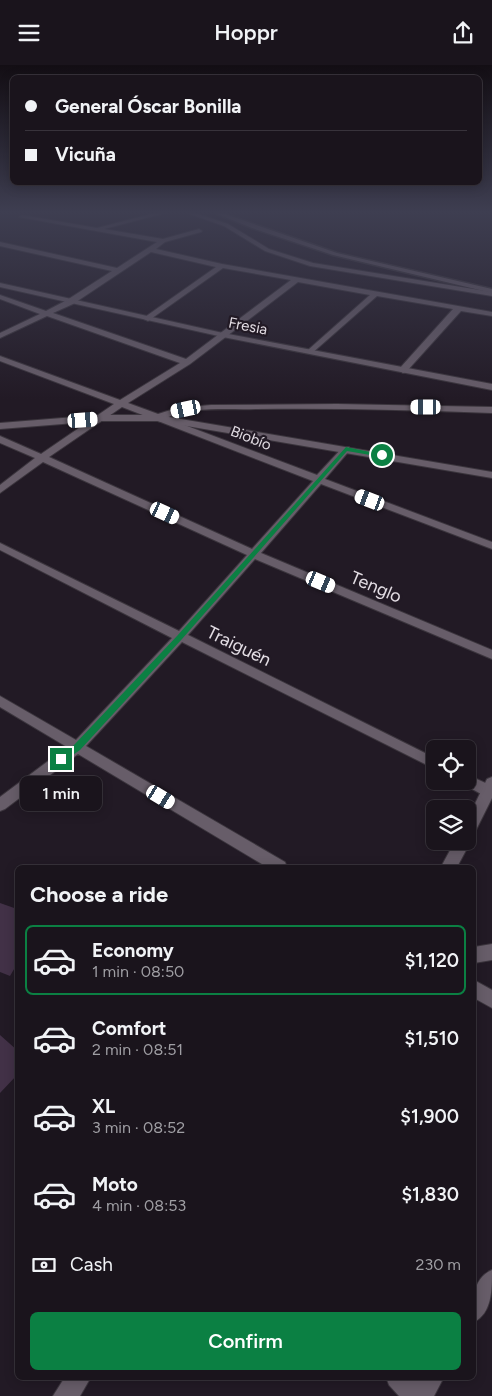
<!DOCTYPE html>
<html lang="en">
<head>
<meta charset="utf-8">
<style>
	body { margin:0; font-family:Figtree,sans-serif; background:#231d25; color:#f1f3f6; height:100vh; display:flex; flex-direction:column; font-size:19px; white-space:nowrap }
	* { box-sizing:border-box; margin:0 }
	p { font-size:16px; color:#9f9ea3 }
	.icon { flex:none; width:28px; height:28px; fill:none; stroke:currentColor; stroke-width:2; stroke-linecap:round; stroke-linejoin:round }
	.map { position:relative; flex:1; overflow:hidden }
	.side { position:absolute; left:15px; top:800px; width:461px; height:515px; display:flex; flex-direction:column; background:#1a141c; border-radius:8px; box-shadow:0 2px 12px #0003,0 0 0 1px #38333b }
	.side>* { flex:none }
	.top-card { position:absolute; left:10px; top:10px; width:472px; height:110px; border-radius:8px; box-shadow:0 2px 12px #0003,0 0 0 1px #38333b; display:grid; align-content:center; height:110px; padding:0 15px; background:#1a141c }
	.fabs { position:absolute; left:426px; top:675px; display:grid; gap:10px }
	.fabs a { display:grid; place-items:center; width:50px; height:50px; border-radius:8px; background:#1a141c; box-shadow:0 2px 12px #0003,0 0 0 1px #38333b; font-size:25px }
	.end { position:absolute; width:22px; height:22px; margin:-11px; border:6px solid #0b8043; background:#fff; box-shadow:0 0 0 2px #fff }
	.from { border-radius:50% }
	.bubble { position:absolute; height:35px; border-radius:8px; background:#1a141c; box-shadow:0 2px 12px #0003,0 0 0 1px #38333b; font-size:16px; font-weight:600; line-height:35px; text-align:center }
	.car { position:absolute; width:15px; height:30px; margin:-15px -8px; border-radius:6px; box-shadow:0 0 4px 1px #0007; background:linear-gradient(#fff 24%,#345 0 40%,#fff 0 76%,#345 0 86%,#fff 0) }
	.top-card b { display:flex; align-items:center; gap:18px; height:48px; font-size:19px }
	.top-card b+b { border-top:1px solid #38333b }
	.top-card i { width:12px; height:12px; background:#f1f3f6 }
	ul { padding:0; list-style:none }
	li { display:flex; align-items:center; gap:15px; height:70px; margin:0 10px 8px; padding:0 5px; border:2px solid transparent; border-radius:8px }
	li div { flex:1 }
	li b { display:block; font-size:19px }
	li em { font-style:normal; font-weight:600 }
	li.active { border-color:#0b8043 }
	li>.icon { width:45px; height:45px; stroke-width:1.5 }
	h2 { padding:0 15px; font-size:22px; line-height:60px }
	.pay { display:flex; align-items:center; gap:12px; height:55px; padding:0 15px; font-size:19px }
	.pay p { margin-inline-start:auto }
	.primary-button { display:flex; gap:10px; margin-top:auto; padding:10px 15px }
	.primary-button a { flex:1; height:58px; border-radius:8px; background:#0b8043; color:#fff; font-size:20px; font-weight:600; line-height:58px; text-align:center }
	header { display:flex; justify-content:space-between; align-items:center; height:65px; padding:0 15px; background:#1a141c; font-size:22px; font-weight:600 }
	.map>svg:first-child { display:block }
</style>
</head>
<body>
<header><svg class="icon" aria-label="menu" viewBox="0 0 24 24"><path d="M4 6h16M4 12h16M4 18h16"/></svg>Hoppr<svg class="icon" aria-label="share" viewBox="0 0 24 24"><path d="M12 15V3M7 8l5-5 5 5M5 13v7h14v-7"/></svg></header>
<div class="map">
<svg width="492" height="1331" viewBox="0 0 492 1331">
	<rect width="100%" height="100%" fill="#221a25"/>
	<g fill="#423147">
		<polygon points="0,838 17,844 17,899 10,911 0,907"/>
		<polygon points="0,970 18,986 17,1010 0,1028"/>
	</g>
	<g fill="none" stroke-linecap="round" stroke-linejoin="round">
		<g stroke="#3b353d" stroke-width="3">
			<polygon id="service" points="215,148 222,148 337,188 492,224 492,228 333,190 252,163"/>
		</g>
		<g stroke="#3b353d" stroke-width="2">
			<g id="minor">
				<path d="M155 148H165L104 164 163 174 199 164 202 166 201 167 165 177 156 184 222 199 492 247V251L461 246 406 307 403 308 399 305 400 303 453 244 377 231 311 289 307 287 308 285 370 230 298 217 190 299 128 338 158 349 177 343 211 340 337 339 492 342V348C413 345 335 343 256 344 227 345 193 341 166 353L317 410 343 382H349V386L325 414 492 477V484L321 419 261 488 492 585V594L255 494 188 570 435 693V704L182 577 86 681 285 797 287 802H267L78 689 5 744 0 746V732L67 682 0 642V631L76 675 172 573 0 485V478L179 566 247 490 43 397 0 428V420L35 393 0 378V371L41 389 114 339 0 296V291L120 335 180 298 47 251 0 273V268L40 249 0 234V230L46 246 67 235 112 206 0 181V177L117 203 157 177 19 152 22 150 97 163ZM151 187 216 202 145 252 144 254 148 256 223 203 291 215 186 294 53 248 73 239ZM122 342 313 416 252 484 49 392Z"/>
				<polygon points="187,148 195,148 228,159 269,184 313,198 492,227 492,231 310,201 265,186 224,161"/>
				<polygon points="468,710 492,721 492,730 483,730 463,719 461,716 468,716"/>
				<polygon points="492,879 492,895 474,898 474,882"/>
				<polygon points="474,915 492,925 492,943 474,933"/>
				<path d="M492 1205C492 1225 492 1248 474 1257 473 1238 471 1214 492 1205Z"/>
				<polygon points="386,1312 414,1312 417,1316 419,1312 444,1312 434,1331 399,1331 389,1320"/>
			</g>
		</g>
		<g stroke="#3b353d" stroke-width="2">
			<polygon id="tertiary" points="0,218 223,268 492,319 492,325 223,272 0,222"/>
		</g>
		<g stroke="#3b353d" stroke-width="2">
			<g id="secondary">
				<polygon points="100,350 157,350 492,407 492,413 157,356 100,356 0,364 0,358"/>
				<polygon points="492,712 492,733 473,771 469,773 471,776 457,802 441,802 455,776 468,776 468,753 487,714"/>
				<polygon points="65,1312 91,1312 80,1331 53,1331"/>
			</g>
		</g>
		<use href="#service" fill="#675d69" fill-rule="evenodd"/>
		<use href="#minor" fill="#675d69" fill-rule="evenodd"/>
		<use href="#tertiary" fill="#675d69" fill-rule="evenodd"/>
		<use href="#secondary" fill="#675d69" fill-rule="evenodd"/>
	</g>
	<linearGradient id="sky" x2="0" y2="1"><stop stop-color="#130e14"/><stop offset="0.44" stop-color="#3e3e51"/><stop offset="1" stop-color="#3e3e51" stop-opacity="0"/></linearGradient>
	<rect width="492" height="334" fill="url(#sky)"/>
	<polygon fill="#0b8043" points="346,382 385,390 382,392 347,386 182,574 80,685 64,696 58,696 58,692 74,680 177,571"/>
	<g text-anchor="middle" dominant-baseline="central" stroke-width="4.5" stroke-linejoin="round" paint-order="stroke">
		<g font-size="15" fill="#e3dde4" stroke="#221a25">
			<text transform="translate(248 261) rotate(11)">Fresia</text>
			<text transform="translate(251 373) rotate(21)">Biobío</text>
		</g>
		<g font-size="18" fill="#e3dde4" stroke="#221a25">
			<text transform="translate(376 522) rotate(23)">Tenglo</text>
			<text transform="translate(239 581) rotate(26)">Traiguén</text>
		</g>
	</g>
</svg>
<div class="fabs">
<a><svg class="icon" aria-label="locate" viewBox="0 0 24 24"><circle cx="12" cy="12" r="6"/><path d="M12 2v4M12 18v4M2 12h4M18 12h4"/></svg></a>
<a><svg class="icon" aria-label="layers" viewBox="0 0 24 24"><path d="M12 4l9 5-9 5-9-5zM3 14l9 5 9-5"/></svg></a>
</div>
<i class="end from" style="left:382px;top:390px"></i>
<i class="end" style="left:61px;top:694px"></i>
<div class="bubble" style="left:20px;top:711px;width:82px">1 min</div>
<i class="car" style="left:426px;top:342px;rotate:270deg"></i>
<i class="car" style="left:186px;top:344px;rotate:258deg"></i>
<i class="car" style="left:83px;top:355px;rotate:86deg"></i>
<i class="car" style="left:370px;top:435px;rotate:291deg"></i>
<i class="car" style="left:165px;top:448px;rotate:115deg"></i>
<i class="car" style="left:321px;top:517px;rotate:113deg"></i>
<i class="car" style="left:161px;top:732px;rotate:121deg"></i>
<div class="top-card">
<b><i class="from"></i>General Óscar Bonilla</b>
<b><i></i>Vicuña</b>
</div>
<section class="side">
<h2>Choose a ride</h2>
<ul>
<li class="active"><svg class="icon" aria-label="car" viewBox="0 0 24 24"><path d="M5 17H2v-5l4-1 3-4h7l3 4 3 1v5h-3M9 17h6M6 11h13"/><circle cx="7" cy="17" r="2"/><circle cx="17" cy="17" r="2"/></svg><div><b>Economy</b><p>1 min · 08:50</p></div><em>$1,120</em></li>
<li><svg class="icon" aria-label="car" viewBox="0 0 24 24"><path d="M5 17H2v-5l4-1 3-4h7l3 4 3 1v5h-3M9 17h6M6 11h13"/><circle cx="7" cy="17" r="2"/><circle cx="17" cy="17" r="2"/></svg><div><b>Comfort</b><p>2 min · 08:51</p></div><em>$1,510</em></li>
<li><svg class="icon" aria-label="car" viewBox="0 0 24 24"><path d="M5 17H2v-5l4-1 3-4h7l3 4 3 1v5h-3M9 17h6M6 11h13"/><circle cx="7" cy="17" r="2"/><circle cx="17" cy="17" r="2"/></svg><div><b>XL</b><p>3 min · 08:52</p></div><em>$1,900</em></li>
<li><svg class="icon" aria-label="car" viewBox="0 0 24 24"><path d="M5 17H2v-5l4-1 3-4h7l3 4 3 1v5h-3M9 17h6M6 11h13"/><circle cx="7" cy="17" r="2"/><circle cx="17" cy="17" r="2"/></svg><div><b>Moto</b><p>4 min · 08:53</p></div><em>$1,830</em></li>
</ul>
<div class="pay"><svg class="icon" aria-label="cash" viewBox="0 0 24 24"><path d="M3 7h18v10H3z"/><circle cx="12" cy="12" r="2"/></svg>Cash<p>230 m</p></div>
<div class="primary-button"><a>Confirm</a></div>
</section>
</div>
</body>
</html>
